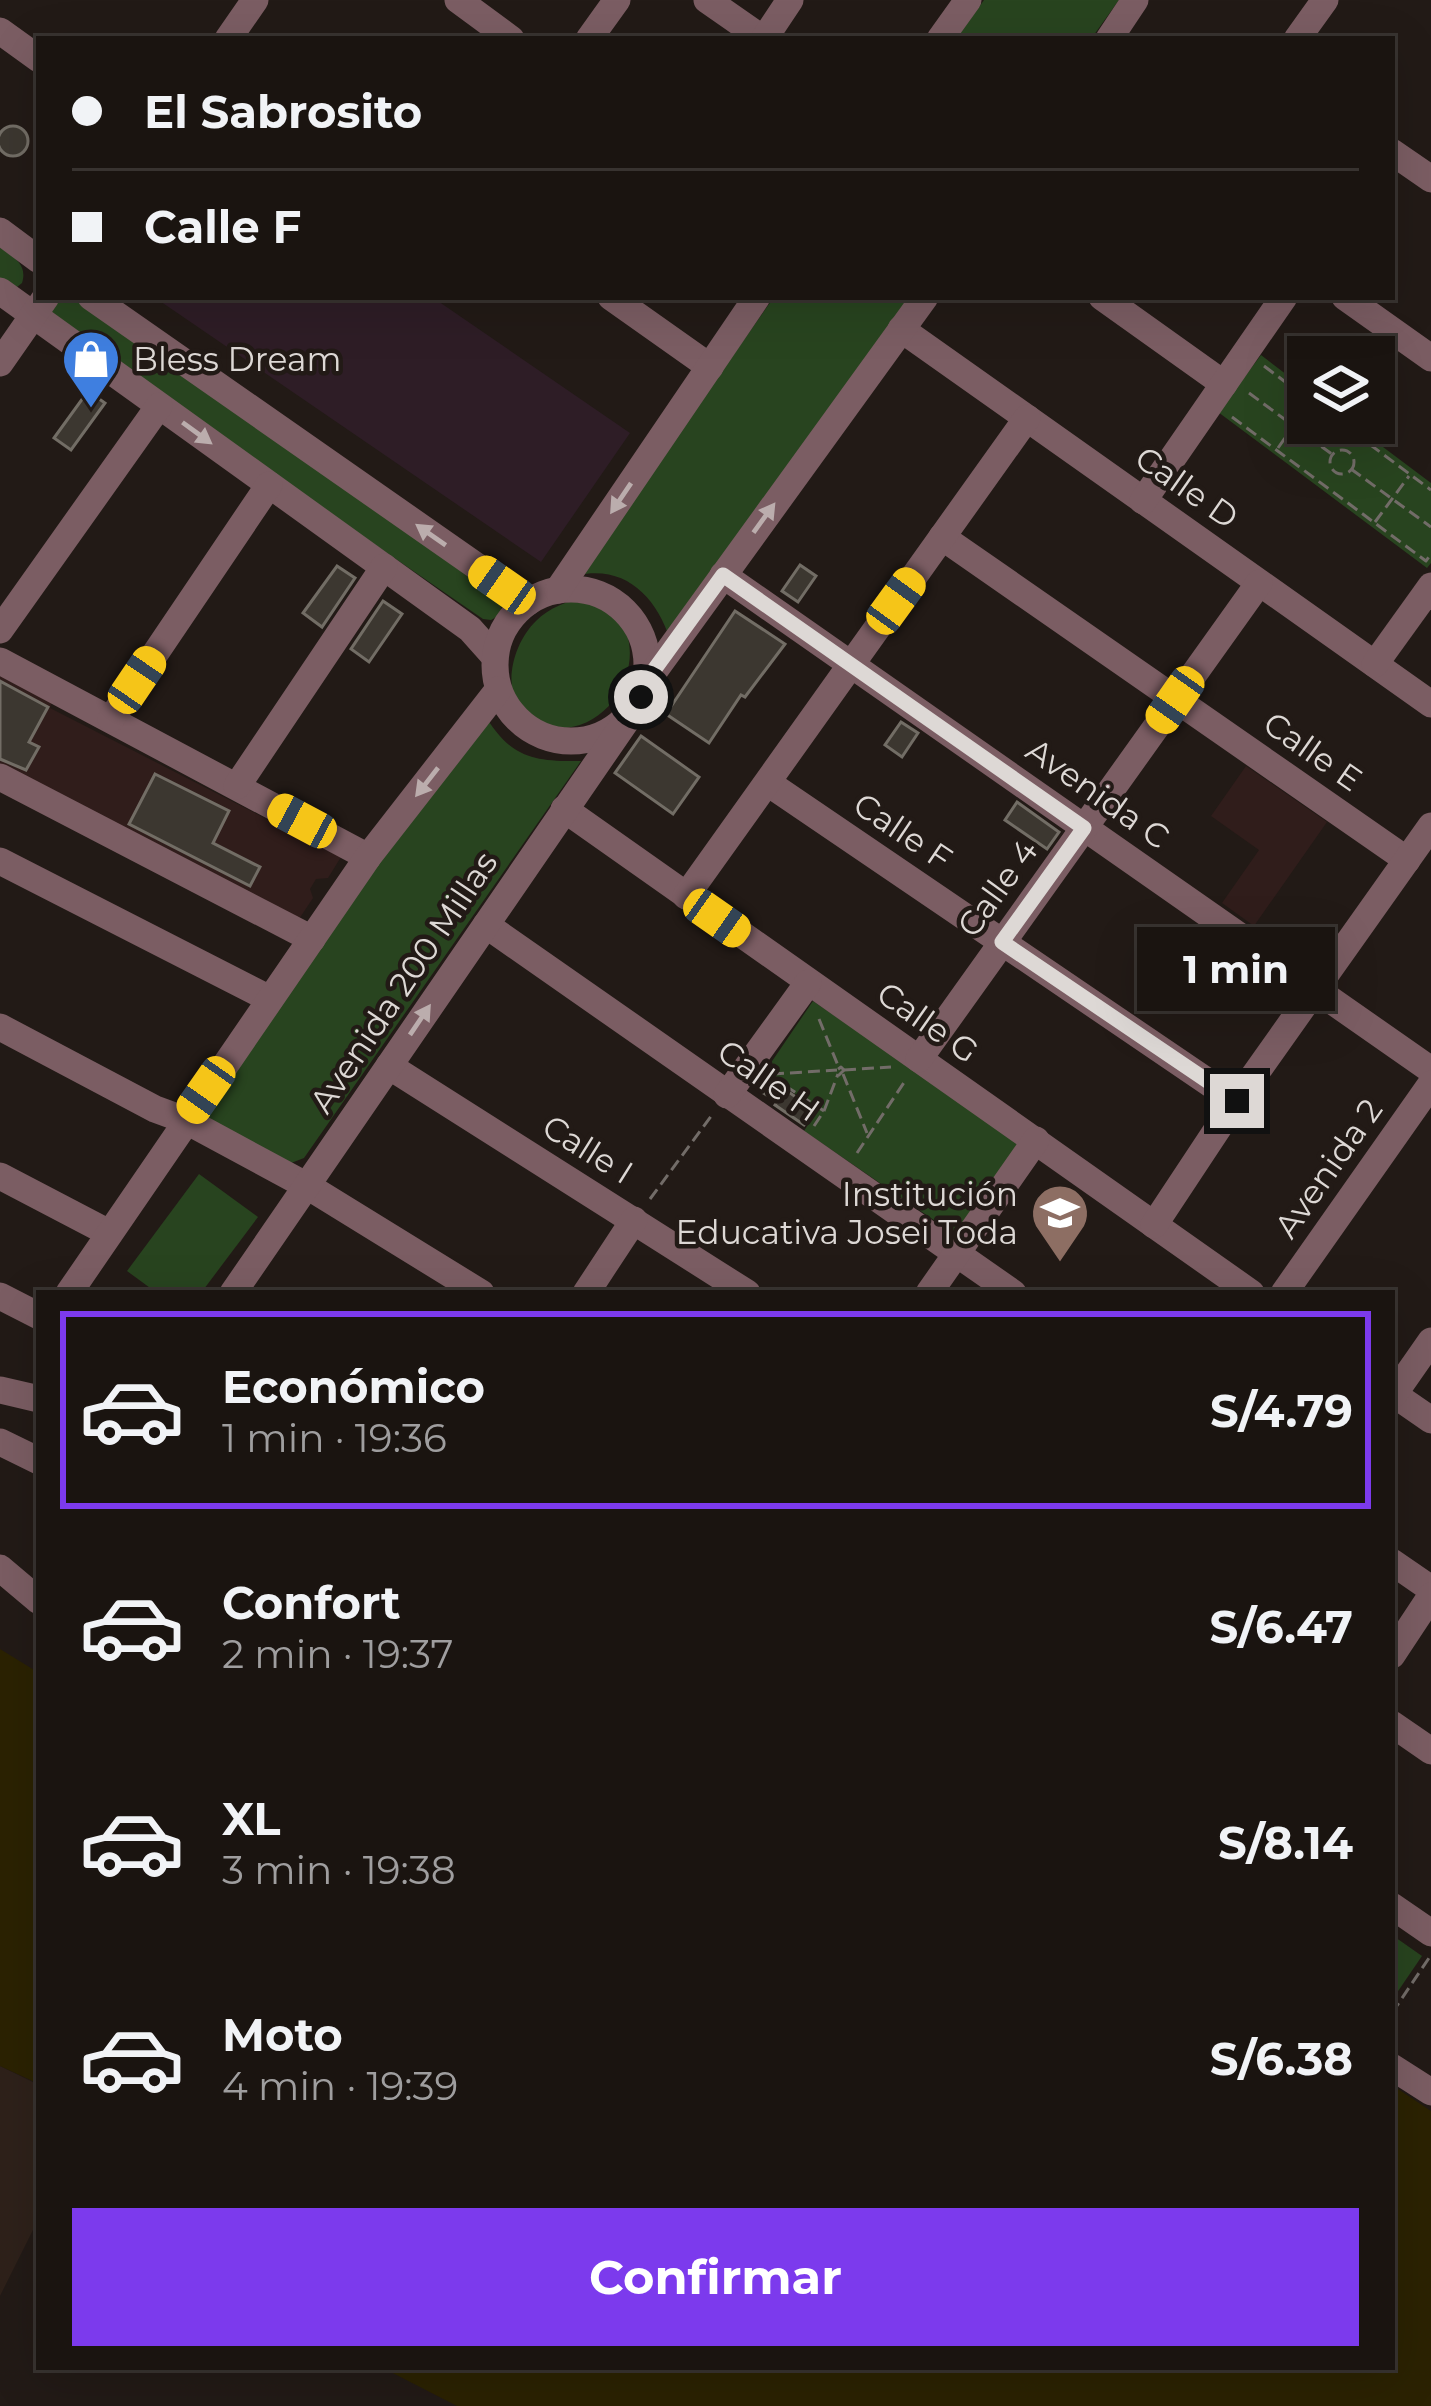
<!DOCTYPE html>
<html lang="es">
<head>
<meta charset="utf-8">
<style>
	body { margin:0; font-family:Montserrat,sans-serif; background:#231d19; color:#f1f3f6; height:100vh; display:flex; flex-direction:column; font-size:45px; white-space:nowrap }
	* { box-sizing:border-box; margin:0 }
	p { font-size:39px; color:#9f9e9f }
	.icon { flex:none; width:66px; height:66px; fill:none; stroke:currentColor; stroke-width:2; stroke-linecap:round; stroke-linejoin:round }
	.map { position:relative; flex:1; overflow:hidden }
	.details { position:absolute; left:36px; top:1290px; width:1359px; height:1080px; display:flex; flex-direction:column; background:#1a1410; border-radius:0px; box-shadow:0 12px 48px #0002,0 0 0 3px #383330 }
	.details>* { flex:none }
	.hud { position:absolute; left:36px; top:36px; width:1359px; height:264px; border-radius:0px; box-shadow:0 12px 48px #0002,0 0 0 3px #383330; display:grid; align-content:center; height:264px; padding:0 36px; background:#1a1410 }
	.buttons { position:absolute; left:1287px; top:336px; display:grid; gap:24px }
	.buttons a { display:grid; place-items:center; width:108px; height:108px; border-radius:0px; background:#1a1410; box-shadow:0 12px 48px #0002,0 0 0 3px #383330; font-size:60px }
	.end { position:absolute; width:54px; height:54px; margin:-27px; border:15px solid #ddd8d5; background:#111; box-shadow:0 0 0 6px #111 }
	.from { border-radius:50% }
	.bubble { position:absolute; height:84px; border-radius:0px; background:#1a1410; box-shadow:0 12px 48px #0002,0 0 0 3px #383330; font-size:39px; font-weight:700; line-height:84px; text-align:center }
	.car { position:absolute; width:36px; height:72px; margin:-36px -18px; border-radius:15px; box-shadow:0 0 9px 3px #0007; background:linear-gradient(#f5c518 24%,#345 0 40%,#f5c518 0 76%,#345 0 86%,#f5c518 0) }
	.hud b { display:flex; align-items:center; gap:42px; height:114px; font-size:45px }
	.hud b+b { border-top:3px solid #383330 }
	.hud i { width:30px; height:30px; background:#f1f3f6 }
	ul { padding:21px 0 0; list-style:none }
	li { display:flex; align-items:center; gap:36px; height:198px; margin:0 24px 18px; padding:0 12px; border:6px solid transparent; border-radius:0px }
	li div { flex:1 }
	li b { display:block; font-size:45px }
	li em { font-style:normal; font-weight:700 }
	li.on { border-color:#7c3aed }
	li>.icon { width:108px; height:108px; stroke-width:1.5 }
	.action { display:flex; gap:24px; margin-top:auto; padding:24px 36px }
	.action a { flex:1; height:138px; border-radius:0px; background:#7c3aed; color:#fff; font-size:48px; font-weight:700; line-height:138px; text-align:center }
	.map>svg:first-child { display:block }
</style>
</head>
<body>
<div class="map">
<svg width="1431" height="2406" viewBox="0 0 1431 2406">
	<rect width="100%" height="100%" fill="#221a16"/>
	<polygon fill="#2e1d26" points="154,297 432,297 630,433 541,562"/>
	<polygon fill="#2e211a" points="0,2066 39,2085 39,2218 0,2296"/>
	<g fill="#301d1b">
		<polygon points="0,672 52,701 50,708 341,857 328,878 316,879 310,889 313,898 297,922 0,767"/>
		<polygon points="1246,766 1327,822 1254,926 1222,903 1259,850 1211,816"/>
	</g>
	<g fill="#28441f">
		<polygon points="984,0 1119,0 1091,39 956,39"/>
		<path d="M0 247C13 257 28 264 22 283L17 287 0 285Z"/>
		<path d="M53 297H72L500 594C504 605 502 615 491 620L483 619 47 319Z"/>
		<path d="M774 297H910L670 639C656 597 626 565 578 575Z"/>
		<polygon points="1261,355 1308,391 1308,423 1351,423 1431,483 1431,563 1427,568 1218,412"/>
		<path d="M586 598C659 616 633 721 566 728 553 730 541 728 530 720 499 697 511 645 536 621 549 608 568 600 586 598Z"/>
		<path d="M483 712C509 757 532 762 581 761L304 1158 291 1163 214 1132 206 1115Z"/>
		<polygon points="813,1001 1024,1145 960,1238 804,1131 818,1109 764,1073"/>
		<polygon points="199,1174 258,1217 201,1293 157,1293 127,1271"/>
		<polygon points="1392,1935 1422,1956 1392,2000"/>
	</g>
	<g fill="#2b2202">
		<polygon points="0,1649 39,1673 39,2084 0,2066"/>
		<polygon points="1392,2085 1431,2111 1431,2406 457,2406 381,2367 1392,2367"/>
	</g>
	<g fill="#3c3730" stroke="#726d65" stroke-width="3">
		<circle cx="13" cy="141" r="15"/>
		<polygon points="88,391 105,403 71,450 54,438"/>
		<polygon points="800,565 816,576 798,602 782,591"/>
		<polygon points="337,566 355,578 322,627 303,613"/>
		<polygon points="383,601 402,614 369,662 351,649"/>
		<polygon points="735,611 785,644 745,697 741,695 709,743 666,714"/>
		<polygon points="0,681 48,707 29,742 39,747 26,770 0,759"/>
		<polygon points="901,722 918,733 902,757 885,745"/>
		<polygon points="641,736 699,777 673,814 615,773"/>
		<polygon points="155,774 229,811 213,843 260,867 250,886 129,824"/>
		<polygon points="1017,802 1059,832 1047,849 1005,820"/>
		<polygon points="768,1078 815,1110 804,1125 775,1105 777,1102 759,1090"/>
	</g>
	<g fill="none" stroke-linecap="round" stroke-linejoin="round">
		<g stroke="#726c68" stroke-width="3" stroke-dasharray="12 6" stroke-linecap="butt">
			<polyline points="1264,366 1308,399"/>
			<polyline points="1249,393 1333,455"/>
			<polyline points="1232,417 1426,561 1431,554"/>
			<polyline points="1341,423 1431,490"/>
			<polyline points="1278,448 1308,405"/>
			<circle cx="1342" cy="462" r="12"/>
			<polyline points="1351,469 1431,527"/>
			<polyline points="1375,522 1409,476"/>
			<polyline points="819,1019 839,1068"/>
			<polygon points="841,1067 844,1070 839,1075 837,1070"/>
			<polyline points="844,1070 891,1067"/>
			<polyline points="772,1074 837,1070"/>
			<polyline points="843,1074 867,1133"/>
			<polyline points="770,1076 824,1111"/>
			<polyline points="814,1126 824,1111 838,1074"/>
			<polyline points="857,1153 905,1081"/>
			<polyline points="650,1199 712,1115"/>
			<polyline points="1392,2013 1431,1955"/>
		</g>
		<g stroke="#7b5d63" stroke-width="27">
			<polyline points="458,0 511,39"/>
			<polyline points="707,0 763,39"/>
			<polyline points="0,31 39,59"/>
			<polyline points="228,39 255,0"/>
			<polyline points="589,39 617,0"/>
			<polyline points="764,39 790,0"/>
			<polyline points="940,39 968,0"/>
			<polyline points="1109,39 1135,0"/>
			<polyline points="1297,39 1325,0"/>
			<polyline points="1392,152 1431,179"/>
			<polyline points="0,231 39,260"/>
			<polyline points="0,291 470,629 495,657"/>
			<polyline points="91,297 528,602"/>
			<polyline points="611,297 710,367"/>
			<polyline points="1102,297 1224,384"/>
			<polyline points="1345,297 1431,358"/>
			<polyline points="901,329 1431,704"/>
			<polyline points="0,363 46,297"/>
			<polyline points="1143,501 1284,297"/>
			<polyline points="942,537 1407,860"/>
			<polyline points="723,575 1431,1070"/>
			<circle cx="571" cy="665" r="76"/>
			<polyline points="558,590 757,297"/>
			<polyline points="0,630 159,406"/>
			<polyline points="0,661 368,857"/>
			<polyline points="1375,664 1431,586"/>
			<polyline points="647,681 925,297"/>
			<polyline points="111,719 269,485"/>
			<polyline points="0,777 312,939"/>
			<polyline points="768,783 1236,1101"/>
			<polyline points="237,786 384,567"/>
			<polyline points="564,809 1251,1293"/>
			<polyline points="0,861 270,999"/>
			<polyline points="686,896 1027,418"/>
			<polyline points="486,925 1013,1293"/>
			<polyline points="0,1027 155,1109 185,1120 309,1187 481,1293"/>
			<polyline points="919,1059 1259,583"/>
			<polyline points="389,1066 747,1293"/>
			<polyline points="727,1095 808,983"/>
			<polyline points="0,1176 109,1233"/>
			<polyline points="1154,1225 1236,1101 1431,826"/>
			<polyline points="69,1293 368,857 498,690"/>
			<polyline points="233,1293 633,711"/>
			<polyline points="586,1293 634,1220"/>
			<polyline points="929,1293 1036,1140"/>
			<polyline points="1284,1293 1431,1084"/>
			<polyline points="0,1296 39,1316"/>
			<polyline points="0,1390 39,1399"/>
			<polyline points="1392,1393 1431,1420"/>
			<polyline points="1394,1394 1431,1341"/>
			<polyline points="0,1442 39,1461"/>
			<polyline points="1392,1562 1431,1589"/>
			<polyline points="0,1568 39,1601"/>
			<polyline points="1392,1655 1431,1596"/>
			<polyline points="1392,1724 1431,1751"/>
			<polyline points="1392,1906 1431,1933"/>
			<polyline points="1392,2067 1431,2092"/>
		</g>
	</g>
	<defs><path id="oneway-solid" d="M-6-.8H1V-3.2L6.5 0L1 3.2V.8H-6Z" transform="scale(3)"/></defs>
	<g fill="#bbadad">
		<use href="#oneway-solid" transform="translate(197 433) rotate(36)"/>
		<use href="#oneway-solid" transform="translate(621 498) rotate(124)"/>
		<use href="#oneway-solid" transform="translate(764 518) rotate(-54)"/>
		<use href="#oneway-solid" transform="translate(431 535) rotate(-145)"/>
		<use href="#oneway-solid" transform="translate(427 782) rotate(128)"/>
		<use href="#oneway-solid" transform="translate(420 1020) rotate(-56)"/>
	</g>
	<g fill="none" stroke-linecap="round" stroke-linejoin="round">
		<polyline stroke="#ddd8d5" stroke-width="15" points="641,697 646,681 723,575 1084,828 1002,942 1237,1101"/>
	</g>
	<defs>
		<g id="shop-pin" transform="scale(3)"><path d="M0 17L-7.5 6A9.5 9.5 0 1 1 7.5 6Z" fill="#3f7fe0" stroke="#221a16"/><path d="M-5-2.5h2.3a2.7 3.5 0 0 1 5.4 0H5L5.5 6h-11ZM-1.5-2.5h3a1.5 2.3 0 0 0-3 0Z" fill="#fff"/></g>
		<g id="school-pin" transform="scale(3)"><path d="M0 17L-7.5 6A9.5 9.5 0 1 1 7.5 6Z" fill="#8d6e63" stroke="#221a16"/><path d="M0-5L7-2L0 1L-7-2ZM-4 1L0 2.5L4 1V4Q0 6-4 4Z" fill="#fff"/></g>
	</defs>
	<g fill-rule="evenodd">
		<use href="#shop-pin" x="91" y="359"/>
		<use href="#school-pin" x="1060" y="1213"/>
	</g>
	<g text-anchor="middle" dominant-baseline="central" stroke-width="9" stroke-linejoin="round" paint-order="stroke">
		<g font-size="33" fill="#ddd8d5" stroke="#221a16" text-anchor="start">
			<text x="133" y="359">Bless Dream</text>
			<text x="1018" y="1194" text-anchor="end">Institución<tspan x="1018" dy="38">Educativa Josei Toda</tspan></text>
		</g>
		<g font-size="33" fill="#ddd8d5" stroke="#221a16">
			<text transform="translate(1187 487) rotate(35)">Calle D</text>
			<text transform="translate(1313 751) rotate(35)">Calle E</text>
			<text transform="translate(1098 793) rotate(35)">Avenida C</text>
			<text transform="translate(903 831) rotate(34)">Calle F</text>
			<text transform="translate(997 888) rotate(-54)">Calle 4</text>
			<text transform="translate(403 982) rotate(-56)">Avenida 200 Millas</text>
			<text transform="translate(928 1022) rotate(35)">Calle G</text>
			<text transform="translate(769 1080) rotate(35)">Calle H</text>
			<text transform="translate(588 1149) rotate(32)">Calle I</text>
			<text transform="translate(1328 1168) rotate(-55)">Avenida 2</text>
		</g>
	</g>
</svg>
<div class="buttons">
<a><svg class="icon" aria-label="layers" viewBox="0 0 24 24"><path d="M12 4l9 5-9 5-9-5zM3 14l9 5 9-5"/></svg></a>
</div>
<i class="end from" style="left:641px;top:697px"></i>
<i class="end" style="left:1237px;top:1101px"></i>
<div class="bubble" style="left:1137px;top:927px;width:198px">1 min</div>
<i class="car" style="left:502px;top:585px;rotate:305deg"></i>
<i class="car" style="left:896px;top:601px;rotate:36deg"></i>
<i class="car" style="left:137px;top:680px;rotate:34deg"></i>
<i class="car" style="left:1175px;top:700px;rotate:215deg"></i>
<i class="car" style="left:302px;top:821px;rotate:298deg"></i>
<i class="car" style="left:717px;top:918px;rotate:125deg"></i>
<i class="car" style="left:206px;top:1090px;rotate:215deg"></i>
<div class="hud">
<b><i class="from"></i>El Sabrosito</b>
<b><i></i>Calle F</b>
</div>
<section class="details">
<ul>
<li class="on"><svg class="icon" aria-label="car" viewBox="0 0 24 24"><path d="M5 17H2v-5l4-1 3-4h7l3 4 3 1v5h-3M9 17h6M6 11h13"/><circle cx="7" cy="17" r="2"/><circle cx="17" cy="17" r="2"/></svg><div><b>Económico</b><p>1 min · 19:36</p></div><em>S/4.79</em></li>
<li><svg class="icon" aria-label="car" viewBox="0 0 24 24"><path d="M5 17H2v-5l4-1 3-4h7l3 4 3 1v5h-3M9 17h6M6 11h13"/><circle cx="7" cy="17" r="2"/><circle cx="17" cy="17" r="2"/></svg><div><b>Confort</b><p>2 min · 19:37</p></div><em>S/6.47</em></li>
<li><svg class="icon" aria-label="car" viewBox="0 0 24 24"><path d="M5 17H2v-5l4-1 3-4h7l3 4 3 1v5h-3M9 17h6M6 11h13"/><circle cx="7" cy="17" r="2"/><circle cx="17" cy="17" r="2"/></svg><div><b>XL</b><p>3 min · 19:38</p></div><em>S/8.14</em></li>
<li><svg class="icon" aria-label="car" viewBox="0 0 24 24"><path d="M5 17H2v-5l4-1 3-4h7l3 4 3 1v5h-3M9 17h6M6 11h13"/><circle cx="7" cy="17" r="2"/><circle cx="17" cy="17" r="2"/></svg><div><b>Moto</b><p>4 min · 19:39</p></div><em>S/6.38</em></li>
</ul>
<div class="action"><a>Confirmar</a></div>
</section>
</div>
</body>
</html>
